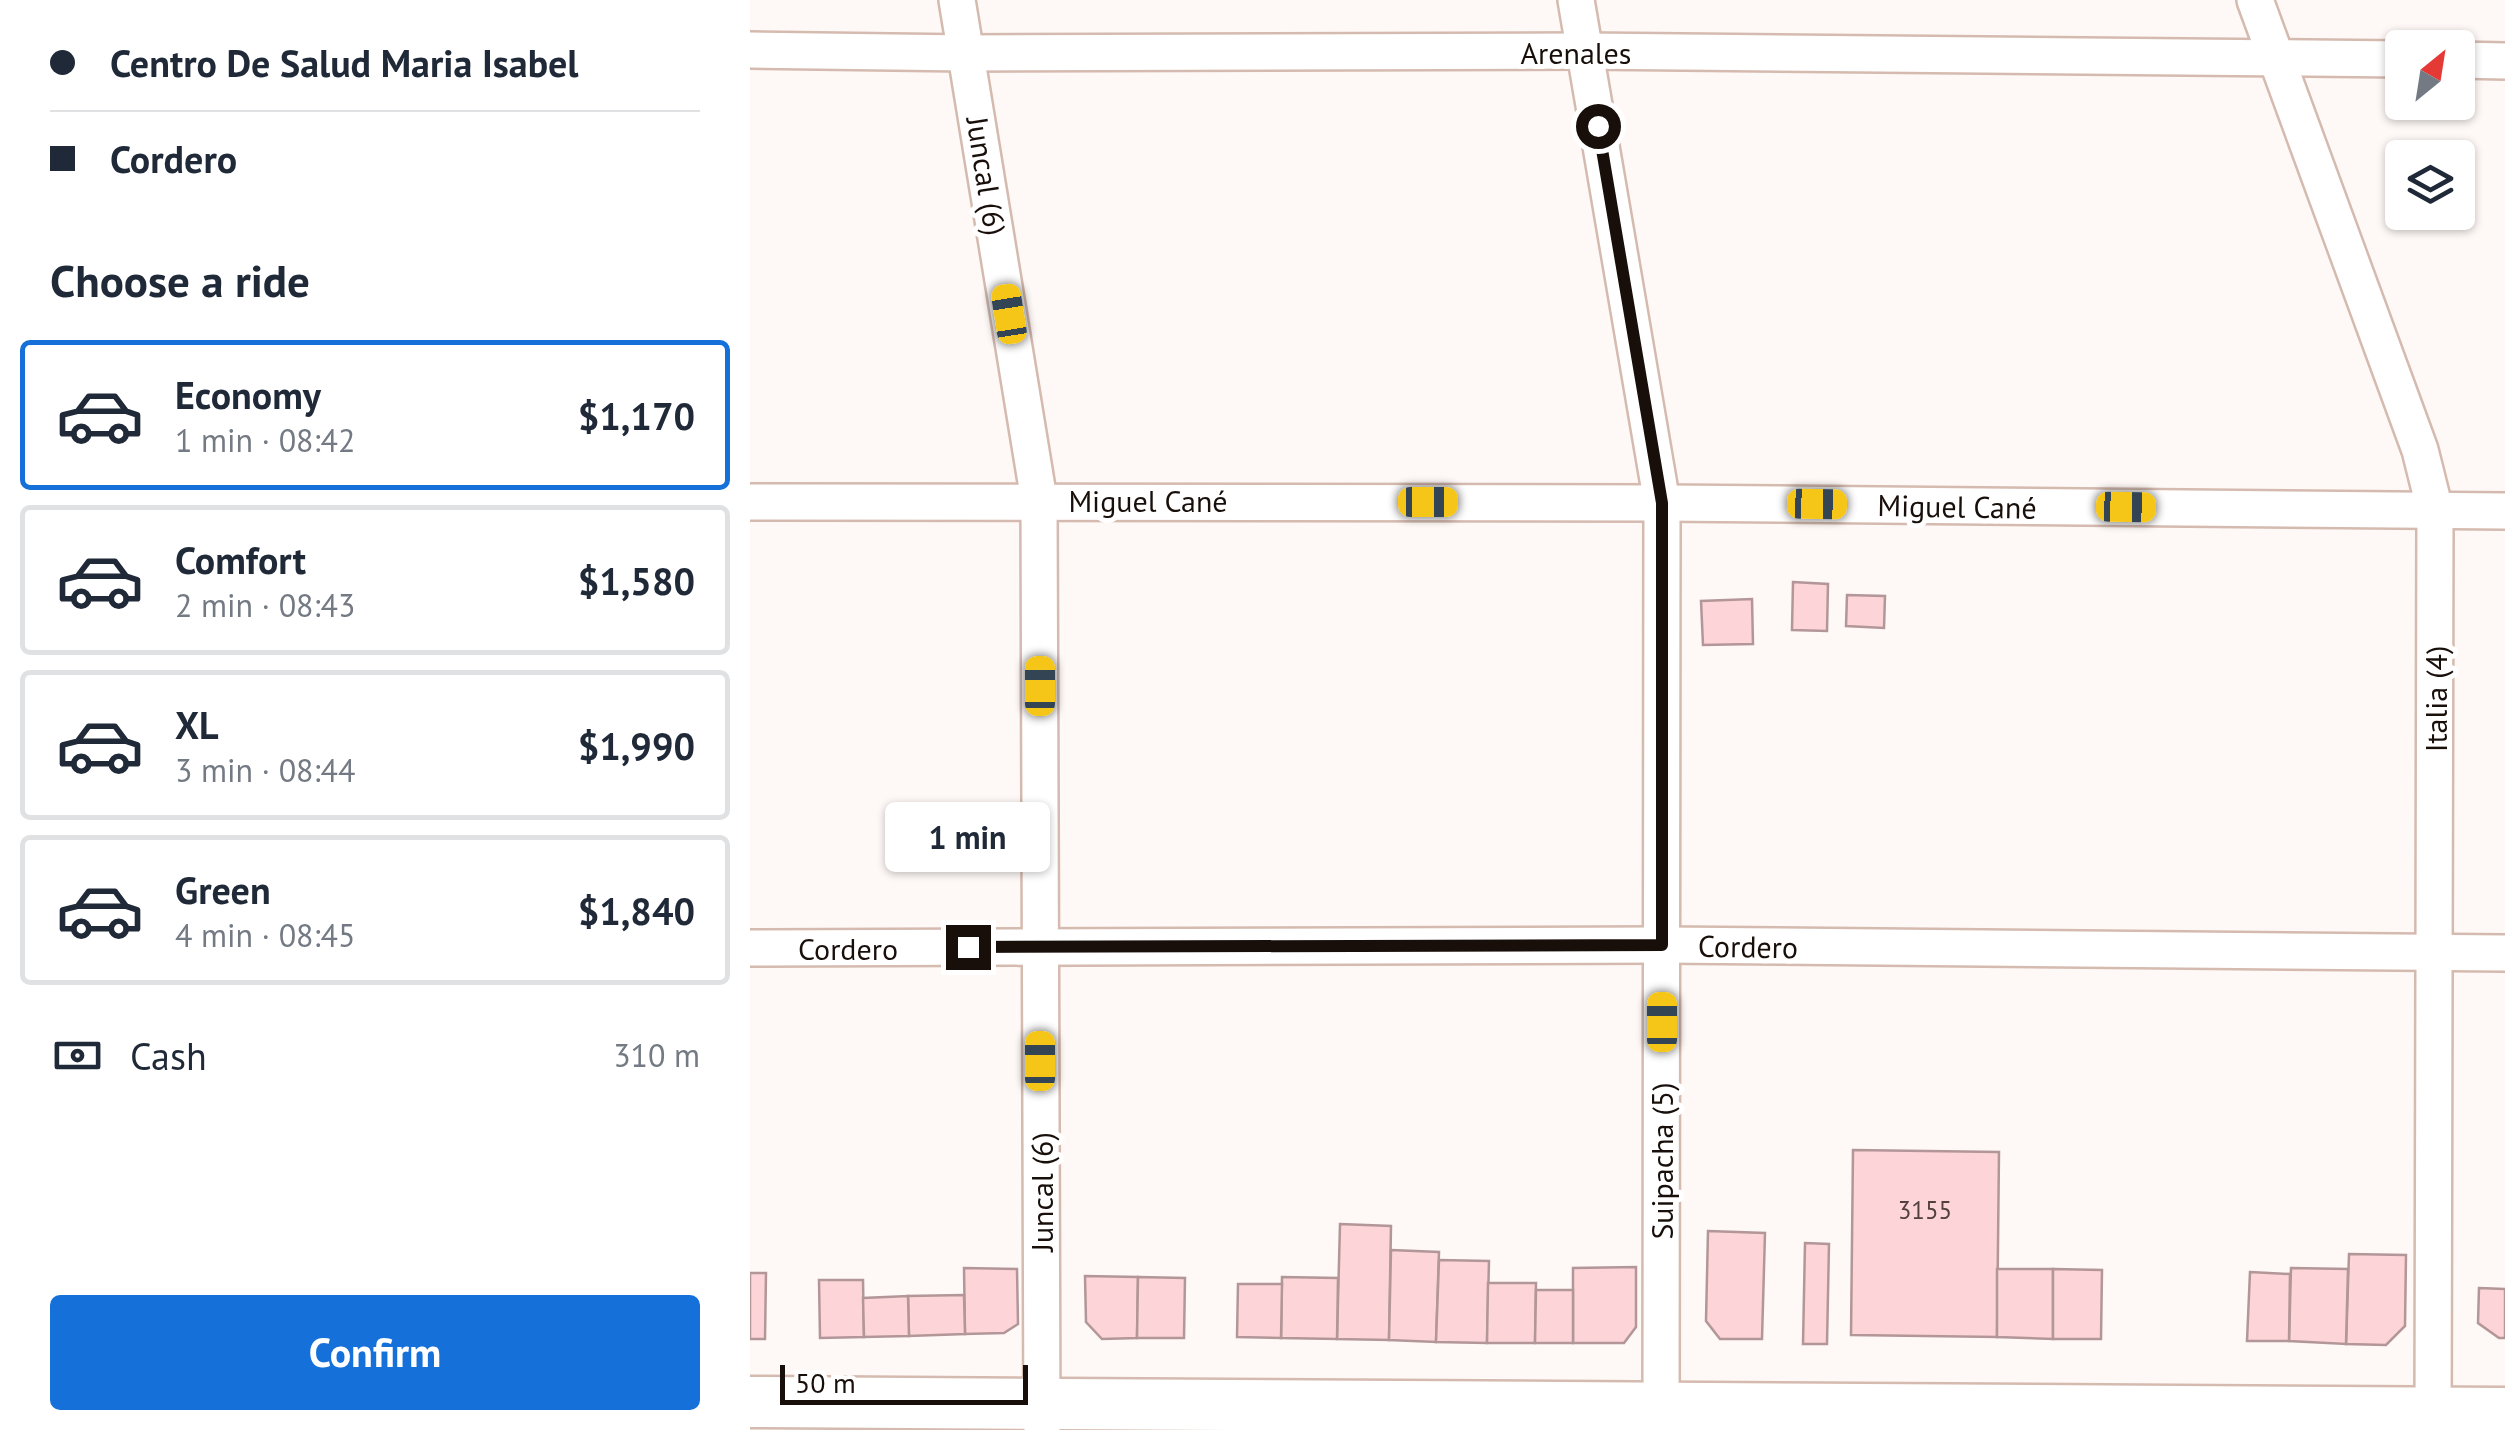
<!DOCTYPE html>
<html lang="en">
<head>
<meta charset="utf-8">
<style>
	body { margin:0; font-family:"PT Sans",sans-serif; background:#f6f6f7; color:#1f2937; height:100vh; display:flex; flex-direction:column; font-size:38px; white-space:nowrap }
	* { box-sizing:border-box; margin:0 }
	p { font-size:32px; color:#747a83 }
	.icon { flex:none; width:55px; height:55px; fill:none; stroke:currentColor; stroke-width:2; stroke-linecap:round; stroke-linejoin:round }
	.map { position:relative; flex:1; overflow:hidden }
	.sheet { display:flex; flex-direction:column; background:#fff; width:750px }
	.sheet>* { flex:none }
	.guide { display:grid; align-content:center; height:220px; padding:0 50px; background:#fff }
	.needle { width:65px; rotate:30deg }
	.fabs { position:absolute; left:1635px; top:30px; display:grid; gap:20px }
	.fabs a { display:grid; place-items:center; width:90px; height:90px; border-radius:10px; background:#fff; box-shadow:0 2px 8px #0004; font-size:50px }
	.scale { position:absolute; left:30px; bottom:25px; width:248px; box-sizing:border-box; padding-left:10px; border:5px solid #180f0b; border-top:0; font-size:28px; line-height:35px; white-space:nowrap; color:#180f0b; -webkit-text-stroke:8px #fff; paint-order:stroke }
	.end { position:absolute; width:45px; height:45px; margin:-22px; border:12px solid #180f0b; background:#fff; box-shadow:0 0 0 5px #fff }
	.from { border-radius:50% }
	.bubble { position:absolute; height:70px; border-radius:10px; background:#fff; box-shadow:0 2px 8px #0004; font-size:32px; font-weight:700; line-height:70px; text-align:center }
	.car { position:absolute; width:30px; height:60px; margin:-30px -15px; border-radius:12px; box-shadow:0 0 8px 2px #0007; background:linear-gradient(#f5c518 24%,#345 0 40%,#f5c518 0 76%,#345 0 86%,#f5c518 0) }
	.guide b { display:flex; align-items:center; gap:35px; height:95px; font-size:38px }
	.guide b+b { border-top:2px solid #e0e1e3 }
	.guide i { width:25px; height:25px; background:#1f2937 }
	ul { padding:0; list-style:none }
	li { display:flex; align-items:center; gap:30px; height:150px; margin:0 20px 15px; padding:0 30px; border:5px solid #e0e1e3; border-radius:10px }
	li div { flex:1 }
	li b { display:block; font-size:38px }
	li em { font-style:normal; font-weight:700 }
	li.active { border-color:#1570d9 }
	li>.icon { width:90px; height:90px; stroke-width:1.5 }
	h2 { padding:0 50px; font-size:45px; line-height:120px }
	.pay { display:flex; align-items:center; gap:25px; height:110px; padding:0 50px; font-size:38px }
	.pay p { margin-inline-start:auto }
	.cta { display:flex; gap:20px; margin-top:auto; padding:20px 50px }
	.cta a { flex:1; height:115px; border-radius:10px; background:#1570d9; color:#fff; font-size:40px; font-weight:700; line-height:115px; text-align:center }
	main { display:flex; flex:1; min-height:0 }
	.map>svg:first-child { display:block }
</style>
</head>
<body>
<main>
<section class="sheet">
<div class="guide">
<b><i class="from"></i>Centro De Salud Maria Isabel</b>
<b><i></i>Cordero</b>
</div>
<h2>Choose a ride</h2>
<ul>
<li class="active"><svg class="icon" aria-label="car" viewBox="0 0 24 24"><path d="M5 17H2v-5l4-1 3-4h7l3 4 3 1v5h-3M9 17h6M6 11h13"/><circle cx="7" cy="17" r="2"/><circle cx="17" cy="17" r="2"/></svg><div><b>Economy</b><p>1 min · 08:42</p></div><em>$1,170</em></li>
<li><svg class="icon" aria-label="car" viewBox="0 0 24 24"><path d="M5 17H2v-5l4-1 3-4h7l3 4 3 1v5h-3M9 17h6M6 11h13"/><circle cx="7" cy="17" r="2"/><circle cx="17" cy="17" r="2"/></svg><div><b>Comfort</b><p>2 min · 08:43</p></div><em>$1,580</em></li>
<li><svg class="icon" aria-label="car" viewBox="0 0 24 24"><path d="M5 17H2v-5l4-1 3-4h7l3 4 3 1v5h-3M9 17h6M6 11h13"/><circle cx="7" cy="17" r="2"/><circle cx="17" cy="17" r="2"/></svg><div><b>XL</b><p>3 min · 08:44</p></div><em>$1,990</em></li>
<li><svg class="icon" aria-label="car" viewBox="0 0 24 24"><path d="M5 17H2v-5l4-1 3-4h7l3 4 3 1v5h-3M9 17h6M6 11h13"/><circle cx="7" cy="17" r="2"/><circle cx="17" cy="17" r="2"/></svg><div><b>Green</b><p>4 min · 08:45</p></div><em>$1,840</em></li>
</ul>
<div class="pay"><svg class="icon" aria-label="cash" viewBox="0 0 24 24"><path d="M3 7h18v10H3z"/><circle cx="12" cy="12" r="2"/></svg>Cash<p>310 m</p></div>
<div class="cta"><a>Confirm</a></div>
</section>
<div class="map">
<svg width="1755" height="1430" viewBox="0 0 1755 1430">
	<rect width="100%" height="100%" fill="#fef9f6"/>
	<g fill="#fdd4d7" stroke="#b39698" stroke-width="2.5">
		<polygon points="1043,582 1078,584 1077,631 1042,630"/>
		<polygon points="1097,595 1135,596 1134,628 1096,626"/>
		<polygon points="1002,599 1003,644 953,645 951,601"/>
		<polygon points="1103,1150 1249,1152 1247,1337 1101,1335"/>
		<polygon points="590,1224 641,1226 639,1340 587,1339"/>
		<polygon points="958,1231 1015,1233 1012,1339 970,1339 956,1321"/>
		<polygon points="1055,1243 1079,1244 1077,1344 1053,1344"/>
		<polygon points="641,1250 689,1252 686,1342 639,1340"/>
		<polygon points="1599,1254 1656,1255 1655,1326 1636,1345 1596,1344"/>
		<polygon points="689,1260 739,1261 737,1343 686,1342"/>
		<polygon points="886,1267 886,1327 874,1343 823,1343 823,1268"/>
		<polygon points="214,1268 267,1269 268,1324 254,1333 215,1334"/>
		<polygon points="1541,1268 1598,1269 1596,1344 1539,1341"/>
		<polygon points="1247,1269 1303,1269 1303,1339 1247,1337"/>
		<polygon points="1303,1269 1352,1270 1351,1339 1303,1339"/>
		<polygon points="1500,1272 1540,1274 1539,1341 1497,1341"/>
		<polygon points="0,1273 16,1273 15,1339 0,1339"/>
		<polygon points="335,1276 388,1277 387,1338 352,1339 336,1322"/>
		<polygon points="388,1277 435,1278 434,1338 387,1338"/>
		<polygon points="532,1277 588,1278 587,1339 531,1338"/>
		<polygon points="69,1280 113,1280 114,1337 70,1338"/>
		<polygon points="738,1283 786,1283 785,1343 737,1343"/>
		<polygon points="488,1284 532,1284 531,1338 487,1337"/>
		<polygon points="1729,1288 1755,1289 1755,1338 1749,1338 1728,1323"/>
		<polygon points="786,1290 823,1290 823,1343 785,1343"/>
		<polygon points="214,1295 215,1334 159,1336 158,1296"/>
		<polygon points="158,1296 159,1336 114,1337 113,1298"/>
	</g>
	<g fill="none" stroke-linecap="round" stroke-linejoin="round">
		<g stroke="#d5baaf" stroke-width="40">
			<g id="minor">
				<polyline points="207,0 289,500 292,1430"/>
				<polyline points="826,0 912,503 911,1429"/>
				<polyline points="1505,0 1670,450 1685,510 1683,1430"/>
				<polyline points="0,50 217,53 835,51 1652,59"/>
				<polyline points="1708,60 1755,61"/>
				<polyline points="0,502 912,503 1755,511"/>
				<polyline points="0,948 912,945 1755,953"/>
			</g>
		</g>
		<g stroke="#d5baaf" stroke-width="55">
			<polyline id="secondary" points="0,1402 1755,1413"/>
		</g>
		<use href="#minor" stroke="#fff" stroke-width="35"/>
		<use href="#secondary" stroke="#fff" stroke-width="50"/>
	</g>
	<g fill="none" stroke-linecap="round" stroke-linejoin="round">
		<polyline stroke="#180f0b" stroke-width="12" points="218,947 912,945 912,503 848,126"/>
	</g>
	<g text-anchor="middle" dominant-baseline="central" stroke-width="10" stroke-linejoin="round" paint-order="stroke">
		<g font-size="25" fill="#51403e">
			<text x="1175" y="1210">3155</text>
		</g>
		<g font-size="30" fill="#180f0b" stroke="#fff">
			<text x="826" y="52">Arenales</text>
			<text transform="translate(237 176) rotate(81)">Juncal (6)</text>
			<text x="398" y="500">Miguel Cané</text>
			<text transform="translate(1207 506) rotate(1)">Miguel Cané</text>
			<text transform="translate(1685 699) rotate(-90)">Italia (4)</text>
			<text transform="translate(998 946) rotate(1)">Cordero</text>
			<text x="98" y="948">Cordero</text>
			<text transform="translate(911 1161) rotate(-90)">Suipacha (5)</text>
			<text transform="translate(291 1192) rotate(-90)">Juncal (6)</text>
		</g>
	</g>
</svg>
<div class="fabs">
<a><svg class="needle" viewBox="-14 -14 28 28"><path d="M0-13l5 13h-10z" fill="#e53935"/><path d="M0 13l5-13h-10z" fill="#747a83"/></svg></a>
<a><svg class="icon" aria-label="layers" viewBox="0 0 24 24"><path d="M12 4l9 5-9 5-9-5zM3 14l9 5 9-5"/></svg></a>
</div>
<div class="scale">50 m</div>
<i class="end from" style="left:848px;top:126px"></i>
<i class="end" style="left:218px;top:947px"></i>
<div class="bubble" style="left:135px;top:802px;width:165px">1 min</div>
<i class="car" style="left:259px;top:314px;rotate:351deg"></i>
<i class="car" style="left:678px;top:502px;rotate:90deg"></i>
<i class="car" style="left:1067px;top:504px;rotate:91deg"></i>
<i class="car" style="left:1376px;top:507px;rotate:91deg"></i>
<i class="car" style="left:290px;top:686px;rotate:0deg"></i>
<i class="car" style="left:912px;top:1022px;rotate:0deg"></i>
<i class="car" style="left:290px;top:1061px;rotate:0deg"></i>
</div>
</main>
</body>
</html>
